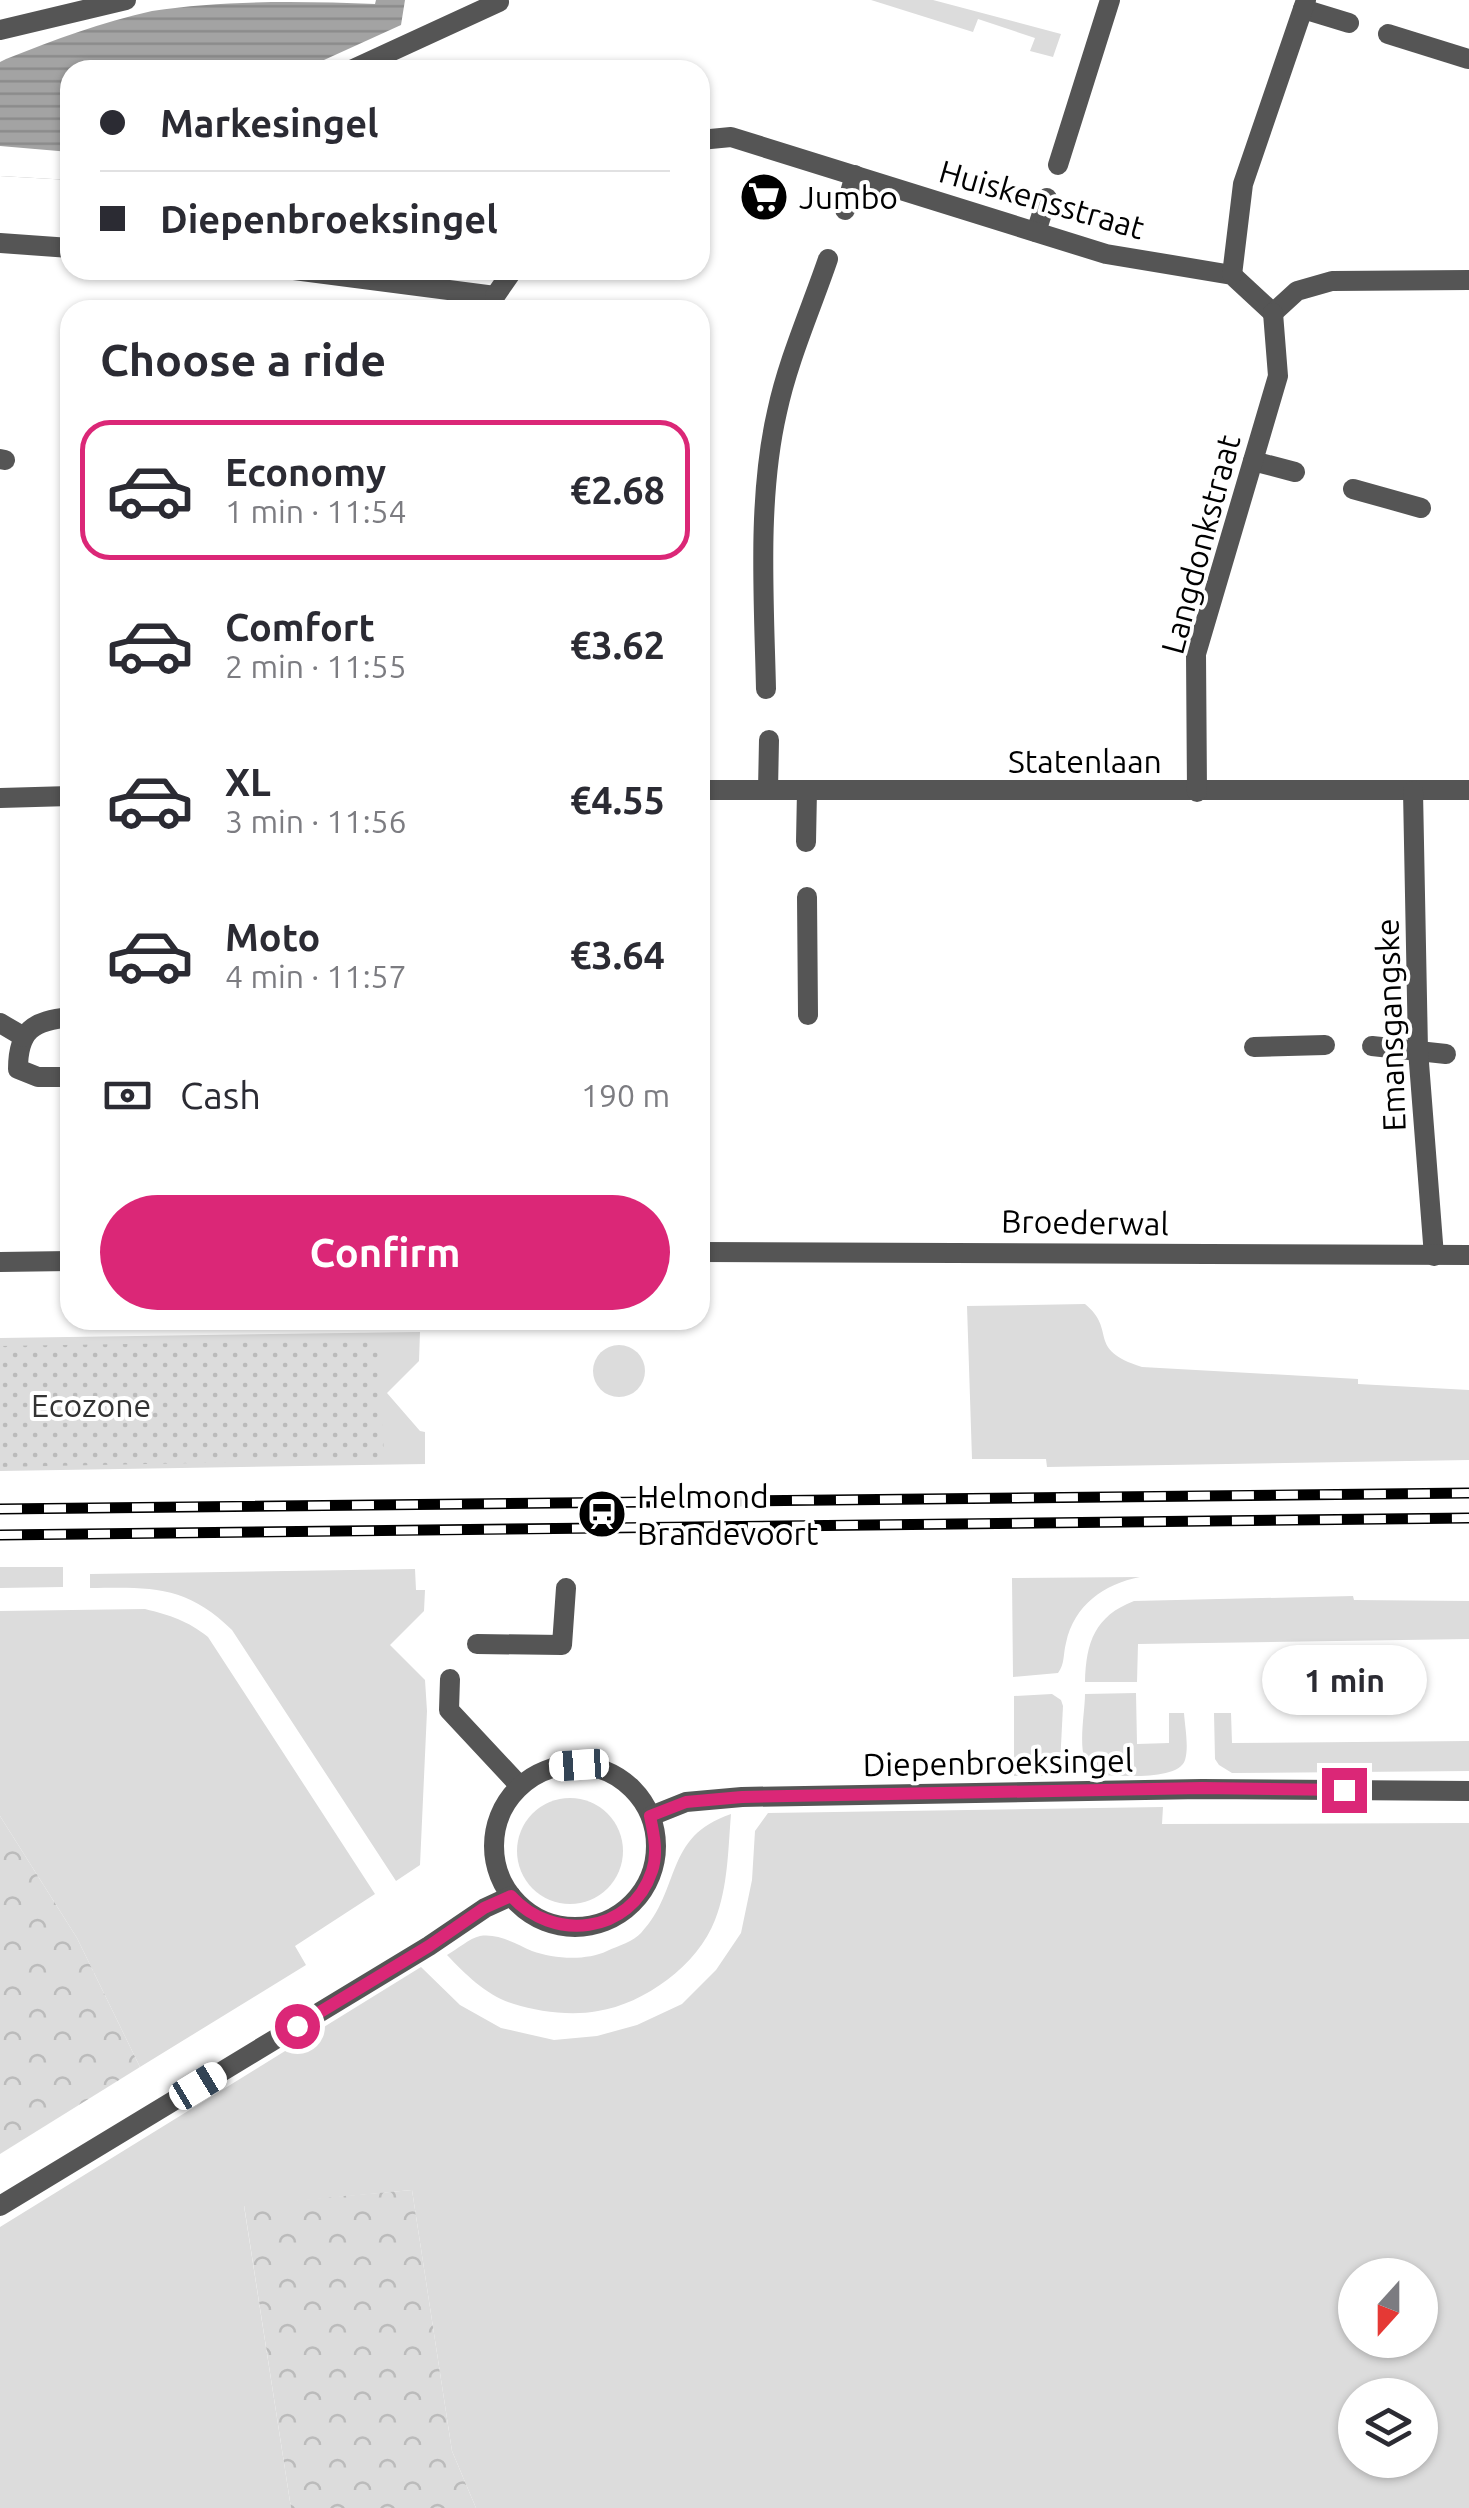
<!DOCTYPE html>
<html lang="en">
<head>
<meta charset="utf-8">
<style>
	body { margin:0; font-family:Ubuntu,sans-serif; background:#f2f2f3; color:#2b2b33; height:100vh; display:flex; flex-direction:column; font-size:38px; white-space:nowrap }
	* { box-sizing:border-box; margin:0 }
	p { font-size:32px; color:#7c7c81 }
	.icon { flex:none; width:55px; height:55px; fill:none; stroke:currentColor; stroke-width:2; stroke-linecap:round; stroke-linejoin:round }
	.map { position:relative; flex:1; overflow:hidden }
	.drawer { position:absolute; left:60px; top:300px; width:650px; height:1030px; display:flex; flex-direction:column; background:#fff; border-radius:30px; box-shadow:0 2px 8px #0004 }
	.drawer>* { flex:none }
	.banner { position:absolute; left:60px; top:60px; width:650px; height:220px; border-radius:30px; box-shadow:0 2px 8px #0004; display:grid; align-content:center; height:220px; padding:0 40px; background:#fff }
	.needle { width:65px; rotate:201deg }
	.tools { position:absolute; left:1338px; top:2258px; display:grid; gap:20px }
	.tools a { display:grid; place-items:center; width:100px; height:100px; border-radius:50%; background:#fff; box-shadow:0 2px 8px #0004; font-size:50px }
	.end { position:absolute; width:45px; height:45px; margin:-22px; border:12px solid #db2777; background:#fff; box-shadow:0 0 0 5px #fff }
	.from { border-radius:50% }
	.bubble { position:absolute; height:70px; border-radius:35px; background:#fff; box-shadow:0 2px 8px #0004; font-size:32px; font-weight:600; line-height:70px; text-align:center }
	.car { position:absolute; width:30px; height:60px; margin:-30px -15px; border-radius:12px; box-shadow:0 0 8px 2px #0007; background:linear-gradient(#fff 24%,#345 0 40%,#fff 0 76%,#345 0 86%,#fff 0) }
	.banner b { display:flex; align-items:center; gap:35px; height:95px; font-size:38px }
	.banner b+b { border-top:2px solid #e1e1e2 }
	.banner i { width:25px; height:25px; background:#2b2b33 }
	ul { padding:0; list-style:none }
	li { display:flex; align-items:center; gap:30px; height:140px; margin:0 20px 15px; padding:0 20px; border:5px solid transparent; border-radius:30px }
	li div { flex:1 }
	li b { display:block; font-size:38px }
	li em { font-style:normal; font-weight:600 }
	li.selected { border-color:#db2777 }
	li>.icon { width:90px; height:90px; stroke-width:1.5 }
	h2 { padding:0 40px; font-size:45px; line-height:120px }
	.pay { display:flex; align-items:center; gap:25px; height:110px; padding:0 40px; font-size:38px }
	.pay p { margin-inline-start:auto }
	.cta { display:flex; gap:20px; margin-top:auto; padding:20px 40px }
	.cta a { flex:1; height:115px; border-radius:60px; background:#db2777; color:#fff; font-size:40px; font-weight:600; line-height:115px; text-align:center }
	.map>svg:first-child { display:block }
</style>
</head>
<body>
<div class="map">
<svg width="1469" height="2508" viewBox="0 0 1469 2508">
	<defs>
		<pattern id="forest-crowns" width="20" height="18" patternUnits="userSpaceOnUse" patternTransform="scale(2.5)"><rect width="20" height="18" fill="#dcdcdc"/><path d="M2 6a3 3 0 1 1 6 0M12 15a3 3 0 1 1 6 0" fill="none" stroke="#bbb"/></pattern>
		<pattern id="park-dots" width="8" height="8" patternUnits="userSpaceOnUse" patternTransform="scale(2.5)"><rect width="8" height="8" fill="#dcdcdc"/><path d="M2 2h.1M6 6h.1" fill="none" stroke="#bbb" stroke-width="1.8" stroke-linecap="round"/></pattern>
		<pattern id="water-rules" width="6" height="5" patternUnits="userSpaceOnUse" patternTransform="scale(2.5)"><rect width="6" height="5" fill="#a3a3a3"/><path d="M0 2.5h6" fill="none" stroke="#8b8b8b"/></pattern>
	</defs>
	<rect width="100%" height="100%" fill="#fff"/>
	<g fill="#dcdcdc" fill-rule="evenodd">
		<polygon points="871,0 933,0 1061,34 1053,57 1030,51 1035,38 978,19 973,32"/>
		<path d="M1085 1304C1118 1331 1085 1349 1142 1367L1358 1379V1384L1469 1390V1460L1047 1467 1046 1459H972L967 1306Z"/>
		<polygon points="420,1332 419,1361 387,1393 420,1431 425,1432 425,1464 0,1471 0,1338"/>
		<circle cx="619" cy="1371" r="26"/>
		<polygon points="0,1567 63,1567 63,1587 0,1588"/>
		<path d="M415 1569 416 1590H425L424 1611 390 1645 425 1680 427 1711 420 1865 396 1881 232 1630C187 1585 150 1587 90 1588V1574Z"/>
		<path d="M1140 1577C1104 1584 1074 1605 1066 1643 1063 1654 1065 1664 1058 1673L1013 1677 1012 1578Z"/>
		<path d="M1353 1596 1354 1600 1469 1601V1639L1138 1644 1137 1682H1085C1086 1642 1095 1616 1134 1601Z"/>
		<path d="M145 1609C170 1615 188 1621 208 1637L375 1894 295 1946 306 1965 140 2067 77 1938 0 1816V1611Z"/>
		<path d="M1136 1693 1137 1744 1169 1743V1713H1184C1185 1727 1189 1747 1185 1760 1178 1782 1115 1775 1095 1775 1074 1762 1085 1716 1085 1694Z"/>
		<polygon points="1052,1694 1061,1700 1063,1706 1060,1765 1048,1776 1014,1776 1014,1696"/>
		<polygon points="1214,1713 1231,1713 1232,1743 1469,1741 1469,1771 1232,1773 1219,1765 1215,1759"/>
		<circle cx="570" cy="1851" r="53"/>
		<path d="M1163 1807 1162 1824 1469 1823V2508H476L452 2451 412 2190 244 2206 291 2508H0V2227L421 1967 460 2005 501 2028 554 2040 597 2036 637 2025 682 2004 716 1970 741 1933 752 1880 755 1831 768 1813ZM1355 2275H1420V2340H1355ZM1355 2395H1420V2460H1355Z"/>
		<path d="M731 1814C728 1850 728 1887 715 1920 698 1965 644 2004 598 2011 572 2016 539 2012 514 2004 487 1996 466 1975 447 1955 456 1950 470 1938 480 1936 498 1933 516 1944 532 1951 554 1959 586 1961 607 1951 618 1946 634 1941 641 1933 682 1889 663 1837 731 1814Z"/>
	</g>
	<g fill="url(#forest-crowns)">
		<polygon points="0,1816 77,1938 140,2067 0,2154"/>
		<polygon points="412,2190 452,2451 476,2508 291,2508 244,2205"/>
	</g>
	<polygon fill="url(#park-dots)" points="379,1340 384,1459 0,1467 0,1346"/>
	<path fill="url(#water-rules)" d="M376 0H405L401 25 302 70H70V180L0 176V62L6 59C54 40 102 22 152 11 223 0 302 1 375 4Z"/>
	<polygon fill="#fff" points="0,146 70,152 70,180 0,176"/>
	<g fill="none" stroke-linecap="round" stroke-linejoin="round">
		<g stroke="#555" stroke-width="20">
			<polyline points="1303,9 1349,23"/>
			<polyline points="1388,34 1468,59"/>
			<polyline points="1058,165 1110,0"/>
			<polyline points="845,210 855,175"/>
			<polyline points="1036,232 1047,198"/>
			<polyline points="0,459 5,460"/>
			<polyline points="1253,461 1295,472"/>
			<polyline points="1353,489 1421,508"/>
			<path d="M766 689C764 600 757 499 777 412 788 360 811 309 828 259"/>
			<polyline points="768,790 769,740"/>
			<polyline points="806,842 807,790"/>
			<polyline points="807,897 808,1015"/>
			<path d="M70 1017C33 1021 18 1030 18 1069L38 1077H70"/>
			<polyline points="0,1023 24,1037"/>
			<polyline points="1372,1046 1446,1054"/>
			<polyline points="1254,1047 1325,1045"/>
		</g>
		<g stroke="#555" stroke-width="20">
			<polyline points="0,30 126,0"/>
			<polyline points="351,70 499,2"/>
			<polyline points="700,140 731,137 1106,254 1232,275 1273,313"/>
			<polyline points="0,243 70,248"/>
			<polyline points="294,270 495,296"/>
			<polyline points="1232,275 1243,184 1306,0"/>
			<polyline points="495,296 513,270"/>
			<polyline points="1273,313 1297,291 1332,281 1469,280"/>
			<polyline points="700,790 1469,790"/>
			<polyline points="1413,791 1418,1050 1434,1256"/>
			<polyline points="1197,792 1196,654 1278,376 1273,313"/>
			<polyline points="0,798 70,796"/>
			<polyline points="700,1252 1469,1255"/>
			<polyline points="0,1262 70,1261"/>
			<polyline points="477,1644 562,1645 566,1588"/>
			<polyline points="450,1679 449,1710 520,1786"/>
			<circle cx="575" cy="1846" r="81"/>
			<polyline points="651,1816 686,1802 742,1797 1202,1789 1469,1791"/>
			<polyline points="0,2206 429,1946 485,1908 511,1896"/>
		</g>
		<g stroke="#000" stroke-width="11">
			<g id="rail">
				<polyline points="0,1509 1469,1493"/>
				<polyline points="0,1535 1469,1518"/>
			</g>
		</g>
		<use href="#rail" stroke="#fff" stroke-width="8" stroke-dasharray="22" stroke-linecap="butt"/>
	</g>
	<g fill="none" stroke-linecap="round" stroke-linejoin="round">
		<path stroke="#db2777" stroke-width="12" d="M297 2026 429 1946 484 1908 511 1896C552 1942 631 1935 652 1871 658 1853 654 1835 650 1816L686 1802 742 1797 1202 1788 1344 1790"/>
	</g>
	<defs>
		<g id="supermarket-disc" transform="scale(2.5)"><circle r="9.5" fill="#000" stroke="#fff"/><path d="M-6-5.5h2.5l.6 2H6L4.5 2H-2.5L-4.4-4H-6ZM-1.5 3.2a1.3 1.3 0 1 0 .1 0ZM3 3.2a1.3 1.3 0 1 0 .1 0Z" fill="#fff"/></g>
		<g id="station-disc" transform="scale(2.5)"><circle r="9.5" fill="#000" stroke="#fff"/><path d="M-3-6H3Q5-6 5-4V2Q5 4 3 4L4.5 6H3L1.5 4h-3L-3 6H-4.5L-3 4Q-5 4-5 2V-4Q-5-6-3-6ZM-3.5-4v3h7v-3ZM-3.5 1v1.5H-2V1ZM2 1v1.5H3.5V1Z" fill="#fff"/></g>
	</defs>
	<g fill-rule="evenodd">
		<use href="#supermarket-disc" x="764" y="197"/>
		<use href="#station-disc" x="602" y="1514"/>
	</g>
	<g text-anchor="middle" dominant-baseline="central" stroke-width="8" stroke-linejoin="round" paint-order="stroke">
		<g font-size="32" fill="#000" stroke="#fff" text-anchor="start">
			<text x="799" y="197">Jumbo</text>
			<text x="637" y="1496">Helmond<tspan x="637" dy="37">Brandevoort</tspan></text>
		</g>
		<g font-size="32" fill="#000" stroke="#fff">
			<text transform="translate(1042 199) rotate(16)">Huiskensstraat</text>
			<text transform="translate(1200 544) rotate(-75)">Langdonkstraat</text>
			<text x="1085" y="761">Statenlaan</text>
			<text transform="translate(1390 1025) rotate(-92)">Emansgangske</text>
			<text transform="translate(1085 1222) rotate(1)">Broederwal</text>
			<text transform="translate(998 1762) rotate(-1)">Diepenbroeksingel</text>
		</g>
		<g font-size="32" fill="#333" stroke="#fff">
			<text x="91" y="1405">Ecozone</text>
		</g>
	</g>
</svg>
<div class="tools">
<a><svg class="needle" viewBox="-14 -14 28 28"><path d="M0-13l5 13h-10z" fill="#e53935"/><path d="M0 13l5-13h-10z" fill="#7c7c81"/></svg></a>
<a><svg class="icon" aria-label="layers" viewBox="0 0 24 24"><path d="M12 4l9 5-9 5-9-5zM3 14l9 5 9-5"/></svg></a>
</div>
<i class="end from" style="left:297px;top:2026px"></i>
<i class="end" style="left:1344px;top:1790px"></i>
<div class="bubble" style="left:1262px;top:1645px;width:165px">1 min</div>
<i class="car" style="left:579px;top:1765px;rotate:266deg"></i>
<i class="car" style="left:198px;top:2086px;rotate:59deg"></i>
<div class="banner">
<b><i class="from"></i>Markesingel</b>
<b><i></i>Diepenbroeksingel</b>
</div>
<section class="drawer">
<h2>Choose a ride</h2>
<ul>
<li class="selected"><svg class="icon" aria-label="car" viewBox="0 0 24 24"><path d="M5 17H2v-5l4-1 3-4h7l3 4 3 1v5h-3M9 17h6M6 11h13"/><circle cx="7" cy="17" r="2"/><circle cx="17" cy="17" r="2"/></svg><div><b>Economy</b><p>1 min · 11:54</p></div><em>€2.68</em></li>
<li><svg class="icon" aria-label="car" viewBox="0 0 24 24"><path d="M5 17H2v-5l4-1 3-4h7l3 4 3 1v5h-3M9 17h6M6 11h13"/><circle cx="7" cy="17" r="2"/><circle cx="17" cy="17" r="2"/></svg><div><b>Comfort</b><p>2 min · 11:55</p></div><em>€3.62</em></li>
<li><svg class="icon" aria-label="car" viewBox="0 0 24 24"><path d="M5 17H2v-5l4-1 3-4h7l3 4 3 1v5h-3M9 17h6M6 11h13"/><circle cx="7" cy="17" r="2"/><circle cx="17" cy="17" r="2"/></svg><div><b>XL</b><p>3 min · 11:56</p></div><em>€4.55</em></li>
<li><svg class="icon" aria-label="car" viewBox="0 0 24 24"><path d="M5 17H2v-5l4-1 3-4h7l3 4 3 1v5h-3M9 17h6M6 11h13"/><circle cx="7" cy="17" r="2"/><circle cx="17" cy="17" r="2"/></svg><div><b>Moto</b><p>4 min · 11:57</p></div><em>€3.64</em></li>
</ul>
<div class="pay"><svg class="icon" aria-label="cash" viewBox="0 0 24 24"><path d="M3 7h18v10H3z"/><circle cx="12" cy="12" r="2"/></svg>Cash<p>190 m</p></div>
<div class="cta"><a>Confirm</a></div>
</section>
</div>
</body>
</html>
